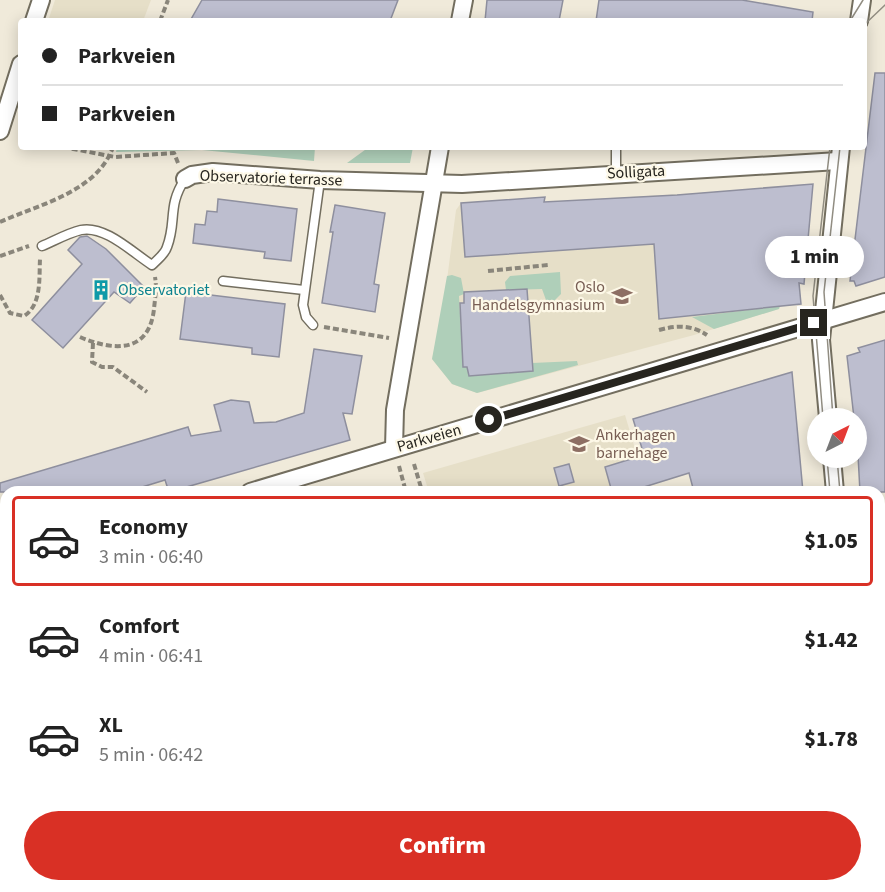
<!DOCTYPE html>
<html lang="en">
<head>
<meta charset="utf-8">
<style>
	body { margin:0; font-family:"Source Sans 3",sans-serif; background:#f6f6f6; color:#222; height:100vh; display:flex; flex-direction:column; font-size:22px; white-space:nowrap }
	* { box-sizing:border-box; margin:0 }
	p { font-size:20px; color:#767676 }
	.icon { flex:none; width:33px; height:33px; fill:none; stroke:currentColor; stroke-width:2; stroke-linecap:round; stroke-linejoin:round }
	.map { position:relative; flex:1; overflow:hidden }
	.side { position:absolute; left:0px; top:486px; width:885px; height:406px; display:flex; flex-direction:column; background:#fff; border-radius:18px 18px 0 0; box-shadow:0 3px 15px #0003 }
	.side>* { flex:none }
	.hud { position:absolute; left:18px; top:18px; width:849px; height:132px; border-radius:6px; box-shadow:0 3px 15px #0003; display:grid; align-content:center; height:132px; padding:0 24px; background:#fff }
	.needle { width:39px; rotate:42deg }
	.controls { position:absolute; left:807px; top:408px; display:grid; gap:12px }
	.controls a { display:grid; place-items:center; width:60px; height:60px; border-radius:50%; background:#fff; box-shadow:0 3px 15px #0003; font-size:30px }
	.end { position:absolute; width:27px; height:27px; margin:-14px; border:8px solid #27251f; background:#fff; box-shadow:0 0 0 3px #fff }
	.from { border-radius:50% }
	.bubble { position:absolute; height:42px; border-radius:21px; background:#fff; box-shadow:0 3px 15px #0003; font-size:20px; font-weight:800; line-height:42px; text-align:center }
	.hud b { display:flex; align-items:center; gap:21px; height:57px; font-size:22px }
	.hud b+b { border-top:2px solid #e0e0e0 }
	.hud i { width:15px; height:15px; background:#222 }
	ul { padding:10px 0 0; list-style:none }
	li { display:flex; align-items:center; gap:18px; height:90px; margin:0 12px 9px; padding:0 12px; border:3px solid transparent; border-radius:6px }
	li div { flex:1 }
	li b { display:block; font-size:22px }
	li em { font-style:normal; font-weight:800 }
	li.selected { border-color:#d93025 }
	li>.icon { width:54px; height:54px; stroke-width:1.5 }
	.button { display:flex; gap:12px; margin-top:auto; padding:12px 24px }
	.button a { flex:1; height:69px; border-radius:36px; background:#d93025; color:#fff; font-size:24px; font-weight:800; line-height:69px; text-align:center }
	.map>svg:first-child { display:block }
</style>
</head>
<body>
<div class="map">
<svg width="885" height="892" viewBox="0 0 885 892">
	<rect width="100%" height="100%" fill="#f0eada"/>
	<g fill="#e6dfc8">
		<polygon points="55,0 151,0 143,21 48,21"/>
		<polygon points="731,191 786,252 807,255 804,284 799,284 801,304 780,306 779,309 694,335 477,393 452,384 432,359 443,311 456,210 461,203 545,197 545,202"/>
		<polygon points="625,415 648,492 445,492 427,486 423,473"/>
	</g>
	<g fill="#afcfb9">
		<polygon points="117,147 315,147 314,161 202,150 116,152"/>
		<polygon points="369,147 413,147 410,163 347,163"/>
		<polygon points="560,272 561,294 553,302 546,300 542,289 506,290 505,282 510,276"/>
		<polygon points="452,275 461,278 464,294 459,296 463,366 467,367 469,376 533,371 532,363 577,361 578,365 477,393 452,384 432,359 447,276"/>
		<polygon points="780,306 779,309 714,329 692,317"/>
	</g>
	<g fill="#bdbecf" stroke="#8e8f9e" stroke-width="1.5">
		<polygon points="202,0 398,0 390,21 190,21"/>
		<polygon points="487,0 563,0 559,21 485,21"/>
		<polygon points="599,0 742,0 813,12 812,21 596,21"/>
		<polygon points="875,73 885,73 885,277 856,286 854,281 850,281"/>
		<polygon points="813,184 804,284 799,283 801,304 659,319 654,244 465,257 461,203 545,197 544,202 677,195"/>
		<polygon points="218,199 297,209 291,261 264,258 265,252 193,243 195,224 205,225 207,211 217,212"/>
		<polygon points="335,205 385,213 374,284 379,285 375,312 322,303 333,232 330,232"/>
		<polygon points="87,236 106,249 144,287 130,303 114,292 63,348 32,320 82,264 68,250 80,237"/>
		<polygon points="527,289 533,371 469,376 467,367 463,367 460,303 464,303 464,292"/>
		<polygon points="186,292 285,304 279,357 252,354 252,348 180,339"/>
		<polygon points="885,340 885,492 860,492 856,418 854,418 847,356 860,352 858,348"/>
		<polygon points="314,349 362,356 352,414 343,413 350,440 169,492 165,480 126,492 0,492 0,483 188,427 191,436 221,431 214,405 231,400 249,402 254,423 276,422 304,413"/>
		<polygon points="792,372 803,492 694,492 689,473 644,487 645,492 612,492 605,467 644,455 633,419"/>
		<polygon points="569,464 574,482 559,486 554,468"/>
	</g>
	<g fill="none" stroke-linecap="round" stroke-linejoin="round">
		<g stroke="#736e5f" stroke-width="11">
			<g id="lane">
				<polyline points="616,173 616,147"/>
				<path d="M42 246C54 241 68 233 81 230 105 225 133 253 152 265 157 260 165 254 167 247 177 221 167 206 185 179"/>
				<polyline points="223,281 304,290"/>
				<polyline points="313,325 306,317 303,305 320,180"/>
				<polyline points="835,886 835,892"/>
			</g>
		</g>
		<g stroke="#736e5f" stroke-width="20">
			<g id="street">
				<polyline points="34,21 41,0"/>
				<polyline points="460,21 464,0"/>
				<polyline points="859,21 862,0"/>
				<polyline points="0,131 21,64"/>
				<polyline points="185,179 192,175 213,172 320,180 462,184 838,161"/>
				<polyline points="828,418 821,340 841,147"/>
				<polyline points="394,448 395,410 440,147"/>
				<polyline points="832,458 835,492"/>
				<polyline points="250,492 885,302"/>
				<polyline points="0,568 6,566"/>
				<polyline points="879,621 885,619"/>
				<polyline points="879,856 885,855"/>
				<polyline points="335,886 336,892"/>
				<polyline points="529,886 531,892"/>
				<polyline points="874,886 874,892"/>
				<polyline points="727,892 751,886"/>
			</g>
		</g>
		<g stroke="#8a867b" stroke-width="4" stroke-dasharray="6 3" stroke-linecap="butt">
			<polyline points="160,21 168,0"/>
			<polyline points="63,147 115,157 174,153 178,163"/>
			<path d="M0 222C40 204 97 192 113 147"/>
			<polyline points="0,256 29,246"/>
			<polyline points="488,271 548,265"/>
			<path d="M0 295 10 313 24 316C42 305 39 277 40 259"/>
			<polyline points="324,327 389,338"/>
			<path d="M659 330C677 325 692 325 707 335"/>
			<path d="M80 337C113 351 149 354 154 309 155 298 157 288 155 277"/>
			<polyline points="93,343 92,362 102,367 113,367 147,392"/>
			<polyline points="414,464 422,491 425,492"/>
			<polyline points="399,466 406,492"/>
			<polyline points="0,626 6,631"/>
			<polyline points="0,767 6,771"/>
			<polyline points="289,886 295,892"/>
		</g>
		<use href="#lane" stroke="#fff" stroke-width="8"/>
		<use href="#street" stroke="#fff" stroke-width="16"/>
		<g stroke="#918d82" stroke-width="1.5">
			<polyline points="850,21 863,0"/>
			<polyline points="864,25 885,5"/>
			<polyline points="823,418 813,296 830,147"/>
			<polyline points="833,418 824,292 840,147"/>
			<polyline points="827,458 830,492"/>
			<polyline points="837,458 840,492"/>
			<polyline points="869,886 869,892"/>
			<polyline points="879,886 879,892"/>
		</g>
	</g>
	<g fill="none" stroke-linecap="round" stroke-linejoin="round">
		<polyline stroke="#27251f" stroke-width="8" points="489,420 814,323"/>
	</g>
	<defs>
		<g id="building-bare" transform="scale(1.62)"><path d="M-4-6H4V6H1V3H-1V6H-4ZM-2.5-4.3h1.7v1.8h-1.7ZM.8-4.3h1.7v1.8H.8ZM-2.5-1h1.7V.8h-1.7ZM.8-1h1.7V.8H.8Z" fill="#0f9aa8" stroke="#fdf8e7" stroke-width="2.5" paint-order="stroke"/></g>
		<g id="school-bare" transform="scale(1.62)"><path d="M0-5L7-2L0 1L-7-2ZM-4 1L0 2.5L4 1V4Q0 6-4 4Z" fill="#8d6e63" stroke="#fdf8e7" stroke-width="2.5" paint-order="stroke"/></g>
	</defs>
	<g fill-rule="evenodd">
		<use href="#building-bare" x="101" y="290"/>
		<use href="#school-bare" x="622" y="296"/>
		<use href="#school-bare" x="579" y="444"/>
	</g>
	<g text-anchor="middle" dominant-baseline="central" stroke-width="4.5" stroke-linejoin="round" paint-order="stroke">
		<g font-size="16" fill="#27251f" stroke="#fdf8e7">
			<text transform="translate(636 172) rotate(-3)">Solligata</text>
			<text transform="translate(271 178) rotate(2)">Observatorie terrasse</text>
			<text transform="translate(429 438) rotate(-16)">Parkveien</text>
		</g>
		<g font-size="16" fill="#785e54" stroke="#fdf8e7" text-anchor="end">
			<text x="605" y="287">Oslo<tspan x="605" dy="18">Handelsgymnasium</tspan></text>
			<text x="596" y="435" text-anchor="start">Ankerhagen<tspan x="596" dy="18">barnehage</tspan></text>
		</g>
		<g font-size="16" fill="#0d838f" stroke="#fdf8e7" text-anchor="start">
			<text x="118" y="290">Observatoriet</text>
		</g>
	</g>
</svg>
<div class="controls">
<a><svg class="needle" viewBox="-14 -14 28 28"><path d="M0-13l5 13h-10z" fill="#e53935"/><path d="M0 13l5-13h-10z" fill="#767676"/></svg></a>
</div>
<i class="end from" style="left:489px;top:420px"></i>
<i class="end" style="left:814px;top:323px"></i>
<div class="bubble" style="left:765px;top:236px;width:99px">1 min</div>
<div class="hud">
<b><i class="from"></i>Parkveien</b>
<b><i></i>Parkveien</b>
</div>
<section class="side">
<ul>
<li class="selected"><svg class="icon" aria-label="car" viewBox="0 0 24 24"><path d="M5 17H2v-5l4-1 3-4h7l3 4 3 1v5h-3M9 17h6M6 11h13"/><circle cx="7" cy="17" r="2"/><circle cx="17" cy="17" r="2"/></svg><div><b>Economy</b><p>3 min · 06:40</p></div><em>$1.05</em></li>
<li><svg class="icon" aria-label="car" viewBox="0 0 24 24"><path d="M5 17H2v-5l4-1 3-4h7l3 4 3 1v5h-3M9 17h6M6 11h13"/><circle cx="7" cy="17" r="2"/><circle cx="17" cy="17" r="2"/></svg><div><b>Comfort</b><p>4 min · 06:41</p></div><em>$1.42</em></li>
<li><svg class="icon" aria-label="car" viewBox="0 0 24 24"><path d="M5 17H2v-5l4-1 3-4h7l3 4 3 1v5h-3M9 17h6M6 11h13"/><circle cx="7" cy="17" r="2"/><circle cx="17" cy="17" r="2"/></svg><div><b>XL</b><p>5 min · 06:42</p></div><em>$1.78</em></li>
</ul>
<div class="button"><a>Confirm</a></div>
</section>
</div>
</body>
</html>
